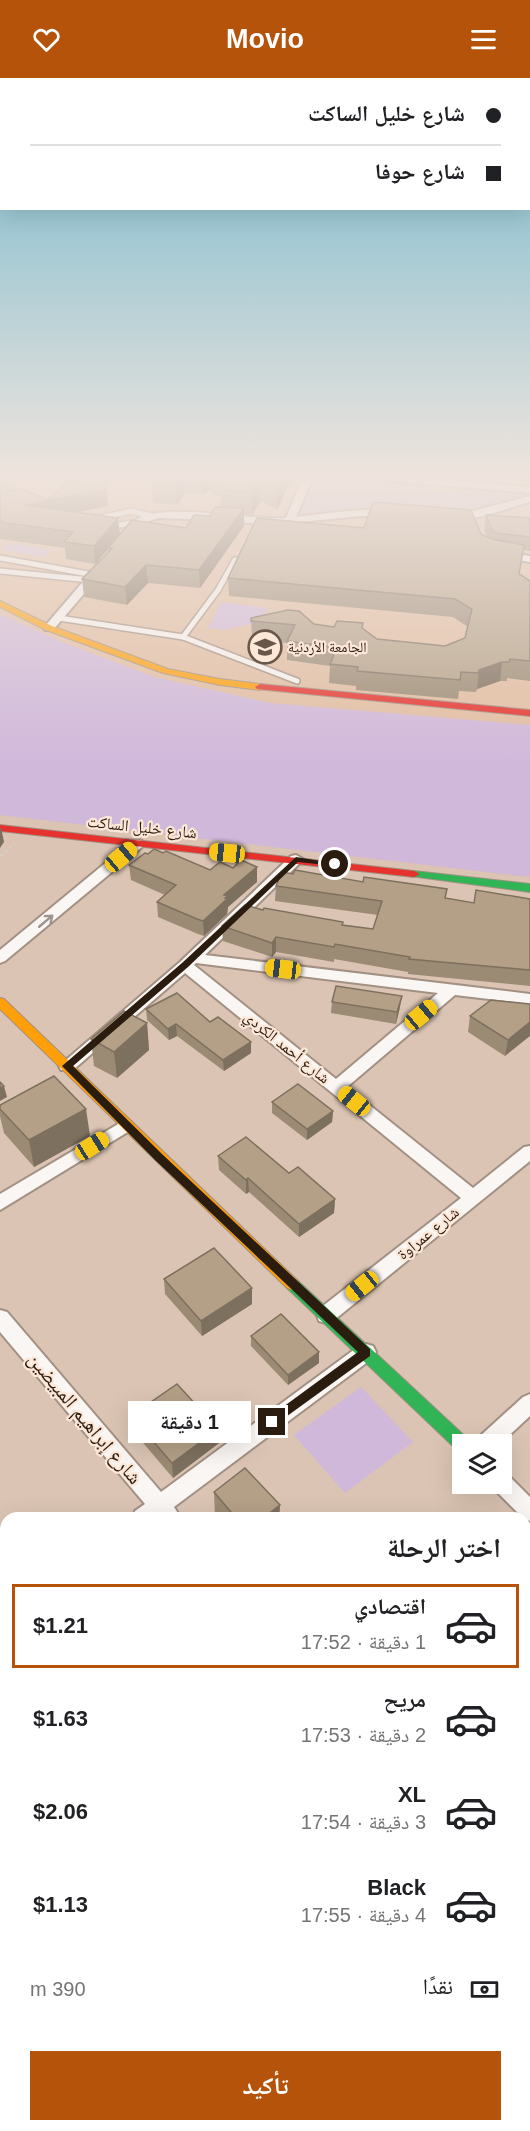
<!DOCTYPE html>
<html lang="ar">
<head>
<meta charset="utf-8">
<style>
	body { margin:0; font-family:Arial,"Noto Naskh Arabic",sans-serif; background:#f6f6f6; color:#202124; direction:rtl; height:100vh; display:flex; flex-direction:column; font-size:22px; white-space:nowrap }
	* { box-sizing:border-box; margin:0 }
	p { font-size:20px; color:#757577 }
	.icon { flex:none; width:33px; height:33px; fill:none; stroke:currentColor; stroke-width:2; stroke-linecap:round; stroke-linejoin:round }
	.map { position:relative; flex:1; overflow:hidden; direction:ltr }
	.sheet { position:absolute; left:0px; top:1434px; width:531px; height:620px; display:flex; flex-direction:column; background:#fff; border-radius:18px 18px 0 0; box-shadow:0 6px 24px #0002; direction:rtl }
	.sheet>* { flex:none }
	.banner { position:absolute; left:0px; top:0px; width:531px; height:132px; box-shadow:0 6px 24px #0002; direction:rtl; display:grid; align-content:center; height:132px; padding:0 30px; background:#fff }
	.fabs { position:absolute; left:452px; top:1356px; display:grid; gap:12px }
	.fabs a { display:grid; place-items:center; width:60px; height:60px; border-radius:0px; background:#fff; box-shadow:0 6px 24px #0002; font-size:30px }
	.end { position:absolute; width:27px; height:27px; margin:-14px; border:8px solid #2b1c10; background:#fff; box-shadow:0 0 0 3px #fff }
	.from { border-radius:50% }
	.bubble { position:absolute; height:42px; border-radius:0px; background:#fff; box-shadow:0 6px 24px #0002; font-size:20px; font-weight:800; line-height:42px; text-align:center; direction:rtl }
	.car { position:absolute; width:18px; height:36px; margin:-18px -9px; border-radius:8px; box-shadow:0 0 4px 2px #0007; background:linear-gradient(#f5c518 24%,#345 0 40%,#f5c518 0 76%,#345 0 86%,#f5c518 0) }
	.banner b { display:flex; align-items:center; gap:21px; height:57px; font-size:22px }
	.banner b+b { border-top:2px solid #e0e0e0 }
	.banner i { width:15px; height:15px; background:#202124 }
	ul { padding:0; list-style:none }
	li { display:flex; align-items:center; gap:18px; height:84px; margin:0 12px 9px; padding:0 18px; border:3px solid transparent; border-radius:0px }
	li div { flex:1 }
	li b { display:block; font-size:22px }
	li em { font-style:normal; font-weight:800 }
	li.selected { border-color:#b45309 }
	li>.icon { width:54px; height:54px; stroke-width:1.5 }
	h2 { padding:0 30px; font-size:27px; line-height:72px }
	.pay { display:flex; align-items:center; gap:15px; height:66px; padding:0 30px; font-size:22px }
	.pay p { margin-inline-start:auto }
	.cta { display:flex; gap:12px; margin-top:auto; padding:12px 30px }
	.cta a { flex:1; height:69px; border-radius:0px; background:#b45309; color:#fff; font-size:24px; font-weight:800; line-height:69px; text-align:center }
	header { display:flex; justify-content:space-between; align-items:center; height:78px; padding:0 30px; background:#b45309; color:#fff; font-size:27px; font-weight:800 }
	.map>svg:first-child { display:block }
</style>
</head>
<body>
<header><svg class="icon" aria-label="menu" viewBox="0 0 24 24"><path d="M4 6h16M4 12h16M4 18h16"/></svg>Movio<svg class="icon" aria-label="heart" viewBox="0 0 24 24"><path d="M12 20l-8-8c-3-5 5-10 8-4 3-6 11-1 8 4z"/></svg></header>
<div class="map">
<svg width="530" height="2053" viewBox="0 0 530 2053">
	<rect width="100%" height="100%" fill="#dbc4b3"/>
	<polygon fill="#e2bda1" points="0,400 530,400 530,799 0,737"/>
	<g fill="#d0b8db">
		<path d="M326 401 423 408 422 412 458 415 460 411 530 416 456 436 374 429 303 437C298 422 313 406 326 401Z"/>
		<polygon points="8,465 52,472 45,479 2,472"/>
		<polygon points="221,524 268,530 262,543 225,552 208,550"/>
		<polygon points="0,536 60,563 155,599 271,625 530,647 530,799 0,737"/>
		<polygon points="361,1309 413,1364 345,1415 294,1357"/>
	</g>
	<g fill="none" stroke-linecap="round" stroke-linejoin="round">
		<g stroke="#a29083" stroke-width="8">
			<g id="lane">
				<polyline points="96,441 131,433 151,438"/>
				<polyline points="113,448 139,444"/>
				<polyline points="0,480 94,497"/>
				<polyline points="0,493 90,502"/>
				<polyline points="59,540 183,559 218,512 235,482"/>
				<polyline points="183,559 297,603"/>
			</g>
		</g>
		<g stroke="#a29083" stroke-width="4">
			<g id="street">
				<path d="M303 400H313L296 439C316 437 383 426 397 436L392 439 360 438 271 447 220 442 158 440 143 445 131 463 122 461C126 455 130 446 136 442 158 423 254 443 286 440Z"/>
				<polygon points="383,400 424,400 530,409 530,415 387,403"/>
				<path d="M530 418V424C514 428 458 449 446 440Z"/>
				<polygon points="501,473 530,478 530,484 497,478 496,476"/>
				<polygon points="97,491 102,494 101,496 53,552 45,552 45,548 93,492"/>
				<polygon points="137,762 142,763 144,766 142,769 5,883 0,885 0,872 132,763"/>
				<path d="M296 777 303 781 301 784 205 877 530 916V926L455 917 347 1009 473 1110 524 1069 530 1068V1083L333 1243 326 1245 319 1243 317 1237 319 1231 461 1120 185 895 73 992H61L59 988 180 884 291 778ZM196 885 438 915 336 1001 194 887Z"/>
				<polygon points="125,1042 131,1044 133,1048 131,1052 0,1132 0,1116"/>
				<polygon points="0,1232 7,1234 161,1414 359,1268 366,1266 373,1268 376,1274 373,1280 174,1429 181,1440 132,1440 135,1433 145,1426 0,1254"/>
				<polygon points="530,1316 530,1338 500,1366 476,1366 479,1359 523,1319"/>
				<polygon points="501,1394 508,1397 530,1419 530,1443 523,1440 494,1411 491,1406 501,1406"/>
				<polygon points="6,1537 6,1561 0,1563 0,1539"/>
				<polygon points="0,1736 6,1738 6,1769 0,1767"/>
				<polygon points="525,1835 530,1837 530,1871 525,1869"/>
			</g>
		</g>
		<g stroke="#a29083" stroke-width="2">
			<g id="fast">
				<polygon points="414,793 530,806 530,814 410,798 408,796"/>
				<polygon points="292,1200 297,1202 468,1361 470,1366 462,1366 462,1374 456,1371 287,1210 284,1206 287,1202"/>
				<polygon points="51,2048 80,2048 77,2053 48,2053"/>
			</g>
		</g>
		<g stroke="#a29083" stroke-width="2">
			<g id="slow">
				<polygon points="0,523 52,548 168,591 220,601 260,606 265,609 260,612 220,607 163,595 46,552 0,529"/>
				<polygon points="0,920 4,921 297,1202 300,1206 297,1210 292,1212 287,1210 0,931"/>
			</g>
		</g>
		<g stroke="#a29083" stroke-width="2">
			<g id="jam">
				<polygon points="260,606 530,632 530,638 257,611 255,609"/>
				<polygon points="0,747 414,793 420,796 414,799 0,753"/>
				<polygon points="530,1738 530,1760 525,1762 525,1740"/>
			</g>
		</g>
		<polyline stroke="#d7cfc9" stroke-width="2" stroke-dasharray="3 3" stroke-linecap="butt" points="0,778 15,766"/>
		<use href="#lane" stroke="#faf6f4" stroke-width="5"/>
		<use href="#street" fill="#faf6f4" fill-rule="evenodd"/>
		<use href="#fast" fill="#30b455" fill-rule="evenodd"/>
		<use href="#slow" fill="#ff9f0a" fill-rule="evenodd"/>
		<use href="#jam" fill="#e5322d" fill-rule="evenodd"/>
	</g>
	<g fill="#9b8a74">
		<polygon points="153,400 292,400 277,432 261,423 252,437 244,436 244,448 200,510 148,505 127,527 84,519 82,501 109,474 108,471 95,486 66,481 65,470 0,461 0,401 16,412 48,422 108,428 76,434 118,440 119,457 186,450 210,438 221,429 221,418 214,417 210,413 202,416 185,415 177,427 153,425 152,402"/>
		<polygon points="486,437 530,440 530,473 523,472 519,497 530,503 530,603 507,600 507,603 500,603 477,611 476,614 459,613 458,621 356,612 356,608 329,605 330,588 287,582 287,565 252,562 251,540 334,549 363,551 377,561 445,568 465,560 468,549 453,539 229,518 228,500 364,450 481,456 487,459 484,451"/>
		<polygon points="148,776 210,792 257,804 228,829 227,836 204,858 198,856 158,839 157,824 165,817 131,802 129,787"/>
		<polygon points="276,808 446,820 474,825 530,821 530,908 408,896 408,894 334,881 334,884 276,874 272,879 223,863 222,848 263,832 343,844 343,847 373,851 378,837 275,823"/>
		<polygon points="332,924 400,929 396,946 331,935"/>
		<polygon points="530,926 505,978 468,954 470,938"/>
		<polygon points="146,931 210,944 251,975 224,993 177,958 169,962 147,942"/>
		<polygon points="147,945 149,972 117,1000 94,988 91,961"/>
		<polygon points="272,1024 333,1033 332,1044 307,1062 272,1035"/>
		<polygon points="0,1027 90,1058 34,1089 4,1055 0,1038"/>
		<polygon points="218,1078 289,1095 335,1121 334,1135 299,1159 249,1114 246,1116 219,1092"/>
		<polygon points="164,1201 252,1210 252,1226 202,1258 165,1216"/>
		<polygon points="251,1258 319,1274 319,1285 288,1307 251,1268"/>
		<polygon points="131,1338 219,1365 173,1400 133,1353"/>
		<polygon points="214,1414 280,1427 279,1440 217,1440 215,1438"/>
		<polygon points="530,1560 530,1599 525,1593 525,1564"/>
	</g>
	<g fill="#7e705e">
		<polygon points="179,400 184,400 185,415 177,427 176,404"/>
		<polygon points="202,400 210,400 210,413 202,416"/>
		<polygon points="261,400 261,423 252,437 252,414"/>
		<polygon points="281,400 292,400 277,432 277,409"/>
		<polygon points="15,408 18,425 6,414"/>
		<polygon points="107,411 108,428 27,445 25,427"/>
		<polygon points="244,430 244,448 200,510 199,492"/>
		<polygon points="118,440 120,458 95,486 94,468"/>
		<polygon points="146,487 148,505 127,527 125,509"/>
		<polygon points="502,584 500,603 477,611 479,592"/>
		<polygon points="1,749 4,764 0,770 0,751"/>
		<polygon points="257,789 257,804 228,829 227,836 204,858 203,843 224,817"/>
		<polygon points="276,859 276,874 272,879 272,865"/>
		<polygon points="402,918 400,929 396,946 397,934"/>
		<polygon points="530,944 530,958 505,978 508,962"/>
		<polygon points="147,945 149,972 117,1000 114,974"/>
		<polygon points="176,946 177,958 169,962 168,951"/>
		<polygon points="251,964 251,975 224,993 223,982"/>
		<polygon points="4,1008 7,1019 0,1023 0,1010"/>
		<polygon points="86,1031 90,1058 34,1089 29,1062"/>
		<polygon points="333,1033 332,1044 307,1062 307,1051"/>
		<polygon points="248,1100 249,1114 246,1116 246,1102"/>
		<polygon points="335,1121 334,1135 299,1159 299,1146"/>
		<polygon points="252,1210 252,1226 202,1258 201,1243"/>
		<polygon points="319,1274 319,1285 288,1307 288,1297"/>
		<polygon points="218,1351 219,1365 173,1400 172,1385"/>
		<polygon points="280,1427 279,1440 263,1440"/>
		<polygon points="6,2021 6,2028 0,2033 0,2026"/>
	</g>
	<g fill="#b4a087" stroke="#7e705e" stroke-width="1.5">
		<polygon points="88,400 96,400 107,411 25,427 118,440 94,468 64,464 73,454 0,444 0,401 15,408 6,414 22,411 48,422 67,404"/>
		<polygon points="153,400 179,400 176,404 152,402"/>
		<polygon points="227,400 261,400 252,414 221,412"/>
		<polygon points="262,400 281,400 277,409"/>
		<polygon points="373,424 471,432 481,456 492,461 524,467 519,496 530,503 530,583 510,581 509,584 502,584 479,592 479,595 461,594 460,602 357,593 358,589 330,586 337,570 287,563 295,547 251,543 251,540 288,532 299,533 314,546 334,549 337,543 363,545 362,550 377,561 445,568 465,560 472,531 455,521 228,500 257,440 364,450"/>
		<polygon points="215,429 244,430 199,492 146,487 125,509 82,501 112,470 108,470 132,442 186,450 194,437 210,438"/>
		<polygon points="486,437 530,440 530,459 496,455 492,452"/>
		<polygon points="154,771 163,775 166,773 210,792 220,784 233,790 241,782 257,789 224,817 228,818 225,820 227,821 203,843 197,841 157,824 176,807 129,787 145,775 148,776"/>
		<polygon points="295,792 363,804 364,799 447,811 445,820 474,825 476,812 530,821 530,892 409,881 410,879 335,866 334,869 276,859 272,865 222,848 245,827 263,832 264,830 343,844 342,847 373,851 382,823 276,808 282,794 293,796"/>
		<polygon points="336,908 402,918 397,934 332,924"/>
		<polygon points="177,915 210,944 218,939 251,964 223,982 176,946 168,951 146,931"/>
		<polygon points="491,922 530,926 530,944 508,962 470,938"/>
		<polygon points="124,933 147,945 114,974 91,961"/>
		<polygon points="54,998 86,1031 29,1062 0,1031 0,1027"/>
		<polygon points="0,1004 4,1008 0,1010"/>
		<polygon points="298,1006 333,1033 307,1051 272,1024"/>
		<polygon points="246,1059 289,1095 298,1089 335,1121 299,1146 248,1100 246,1102 218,1078"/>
		<polygon points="214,1170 252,1210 201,1243 164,1201"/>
		<polygon points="281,1236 319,1274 288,1297 251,1258"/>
		<polygon points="177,1306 218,1351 172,1385 131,1338"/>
		<polygon points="245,1390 280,1427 263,1440 236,1440 214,1414"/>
		<polygon points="530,1560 530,1581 525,1576 525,1564"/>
		<polygon points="6,1900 6,2021 0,2026 0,1905"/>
		<polygon points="525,1919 530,1928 530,1994 525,1998"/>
		<polygon points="257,2048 425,2048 427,2051 424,2053 249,2053"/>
	</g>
	<defs><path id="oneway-shaft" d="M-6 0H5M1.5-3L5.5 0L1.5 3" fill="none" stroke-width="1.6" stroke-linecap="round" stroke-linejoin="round" transform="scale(1.5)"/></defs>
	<use stroke="#9d948d" href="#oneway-shaft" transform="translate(46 843) rotate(-40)"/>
	<linearGradient id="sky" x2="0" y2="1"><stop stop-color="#71b8ce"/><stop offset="0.58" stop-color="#efe4dd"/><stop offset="1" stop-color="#efe4dd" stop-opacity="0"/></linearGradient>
	<rect width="530" height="688" fill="url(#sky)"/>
	<polygon fill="#2b1c10" points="296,779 339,786 335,788 298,784 188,889 73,988 162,1076 370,1271 370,1278 272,1349 266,1344 268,1340 358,1274 155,1082 62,988 182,885"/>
	<defs>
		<g id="university-ring" transform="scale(1.725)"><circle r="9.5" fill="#fde7d7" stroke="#695749" stroke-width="1.5"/><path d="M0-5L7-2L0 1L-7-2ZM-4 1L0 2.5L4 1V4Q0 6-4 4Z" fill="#695749"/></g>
	</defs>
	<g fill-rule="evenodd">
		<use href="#university-ring" x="265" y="569"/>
	</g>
	<g text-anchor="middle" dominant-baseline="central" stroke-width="4.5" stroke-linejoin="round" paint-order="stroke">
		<g font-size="14" fill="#2b1c10" stroke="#fde7d7" text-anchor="start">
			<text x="288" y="569">الجامعة الأردنية</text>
		</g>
		<g font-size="16" fill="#2b1c10" stroke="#fde7d7">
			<text transform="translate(142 749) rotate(6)">شارع خليل الساكت</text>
			<text transform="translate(287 969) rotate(39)">شارع أحمد الكردي</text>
			<text transform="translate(428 1155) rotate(-39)">شارع عمراوة</text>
		</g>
		<g font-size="20" fill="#2b1c10" stroke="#fde7d7">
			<text transform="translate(85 1340) rotate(50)">شارع إبراهيم المبيضين</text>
		</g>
	</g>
</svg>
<div class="fabs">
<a><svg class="icon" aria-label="layers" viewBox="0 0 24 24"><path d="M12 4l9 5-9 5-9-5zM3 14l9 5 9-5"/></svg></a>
</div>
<i class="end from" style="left:335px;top:786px"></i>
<i class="end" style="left:272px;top:1344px"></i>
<div class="bubble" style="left:128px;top:1323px;width:123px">1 دقيقة</div>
<i class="car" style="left:227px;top:775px;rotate:276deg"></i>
<i class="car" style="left:121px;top:779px;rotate:50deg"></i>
<i class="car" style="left:283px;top:891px;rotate:277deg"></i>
<i class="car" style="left:421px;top:937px;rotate:50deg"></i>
<i class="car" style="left:354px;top:1023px;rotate:309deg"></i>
<i class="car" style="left:92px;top:1068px;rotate:58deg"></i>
<i class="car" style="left:362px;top:1208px;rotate:231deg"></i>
<div class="banner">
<b><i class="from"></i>شارع خليل الساكت</b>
<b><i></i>شارع حوفا</b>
</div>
<section class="sheet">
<h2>اختر الرحلة</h2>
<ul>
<li class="selected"><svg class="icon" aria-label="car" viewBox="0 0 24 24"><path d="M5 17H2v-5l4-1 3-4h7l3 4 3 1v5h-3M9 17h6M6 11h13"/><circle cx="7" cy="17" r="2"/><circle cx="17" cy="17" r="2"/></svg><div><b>اقتصادي</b><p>1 دقيقة · 17:52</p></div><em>$1.21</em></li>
<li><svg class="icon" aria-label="car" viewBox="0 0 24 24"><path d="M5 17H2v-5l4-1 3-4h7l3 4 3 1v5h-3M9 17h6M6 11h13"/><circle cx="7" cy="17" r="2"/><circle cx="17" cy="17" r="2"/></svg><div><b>مريح</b><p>2 دقيقة · 17:53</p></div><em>$1.63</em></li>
<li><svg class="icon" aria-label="car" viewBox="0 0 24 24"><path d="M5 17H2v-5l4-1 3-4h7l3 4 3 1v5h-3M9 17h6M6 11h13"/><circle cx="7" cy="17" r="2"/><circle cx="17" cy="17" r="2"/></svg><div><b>XL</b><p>3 دقيقة · 17:54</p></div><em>$2.06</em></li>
<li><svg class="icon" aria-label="car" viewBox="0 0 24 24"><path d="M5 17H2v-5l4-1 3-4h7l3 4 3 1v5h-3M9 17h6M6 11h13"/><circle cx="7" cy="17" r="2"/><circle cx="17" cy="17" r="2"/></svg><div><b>Black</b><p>4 دقيقة · 17:55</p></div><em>$1.13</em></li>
</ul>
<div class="pay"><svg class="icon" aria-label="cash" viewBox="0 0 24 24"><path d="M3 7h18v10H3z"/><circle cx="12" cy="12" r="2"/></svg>نقدًا<p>390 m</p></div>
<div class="cta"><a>تأكيد</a></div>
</section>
</div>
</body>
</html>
